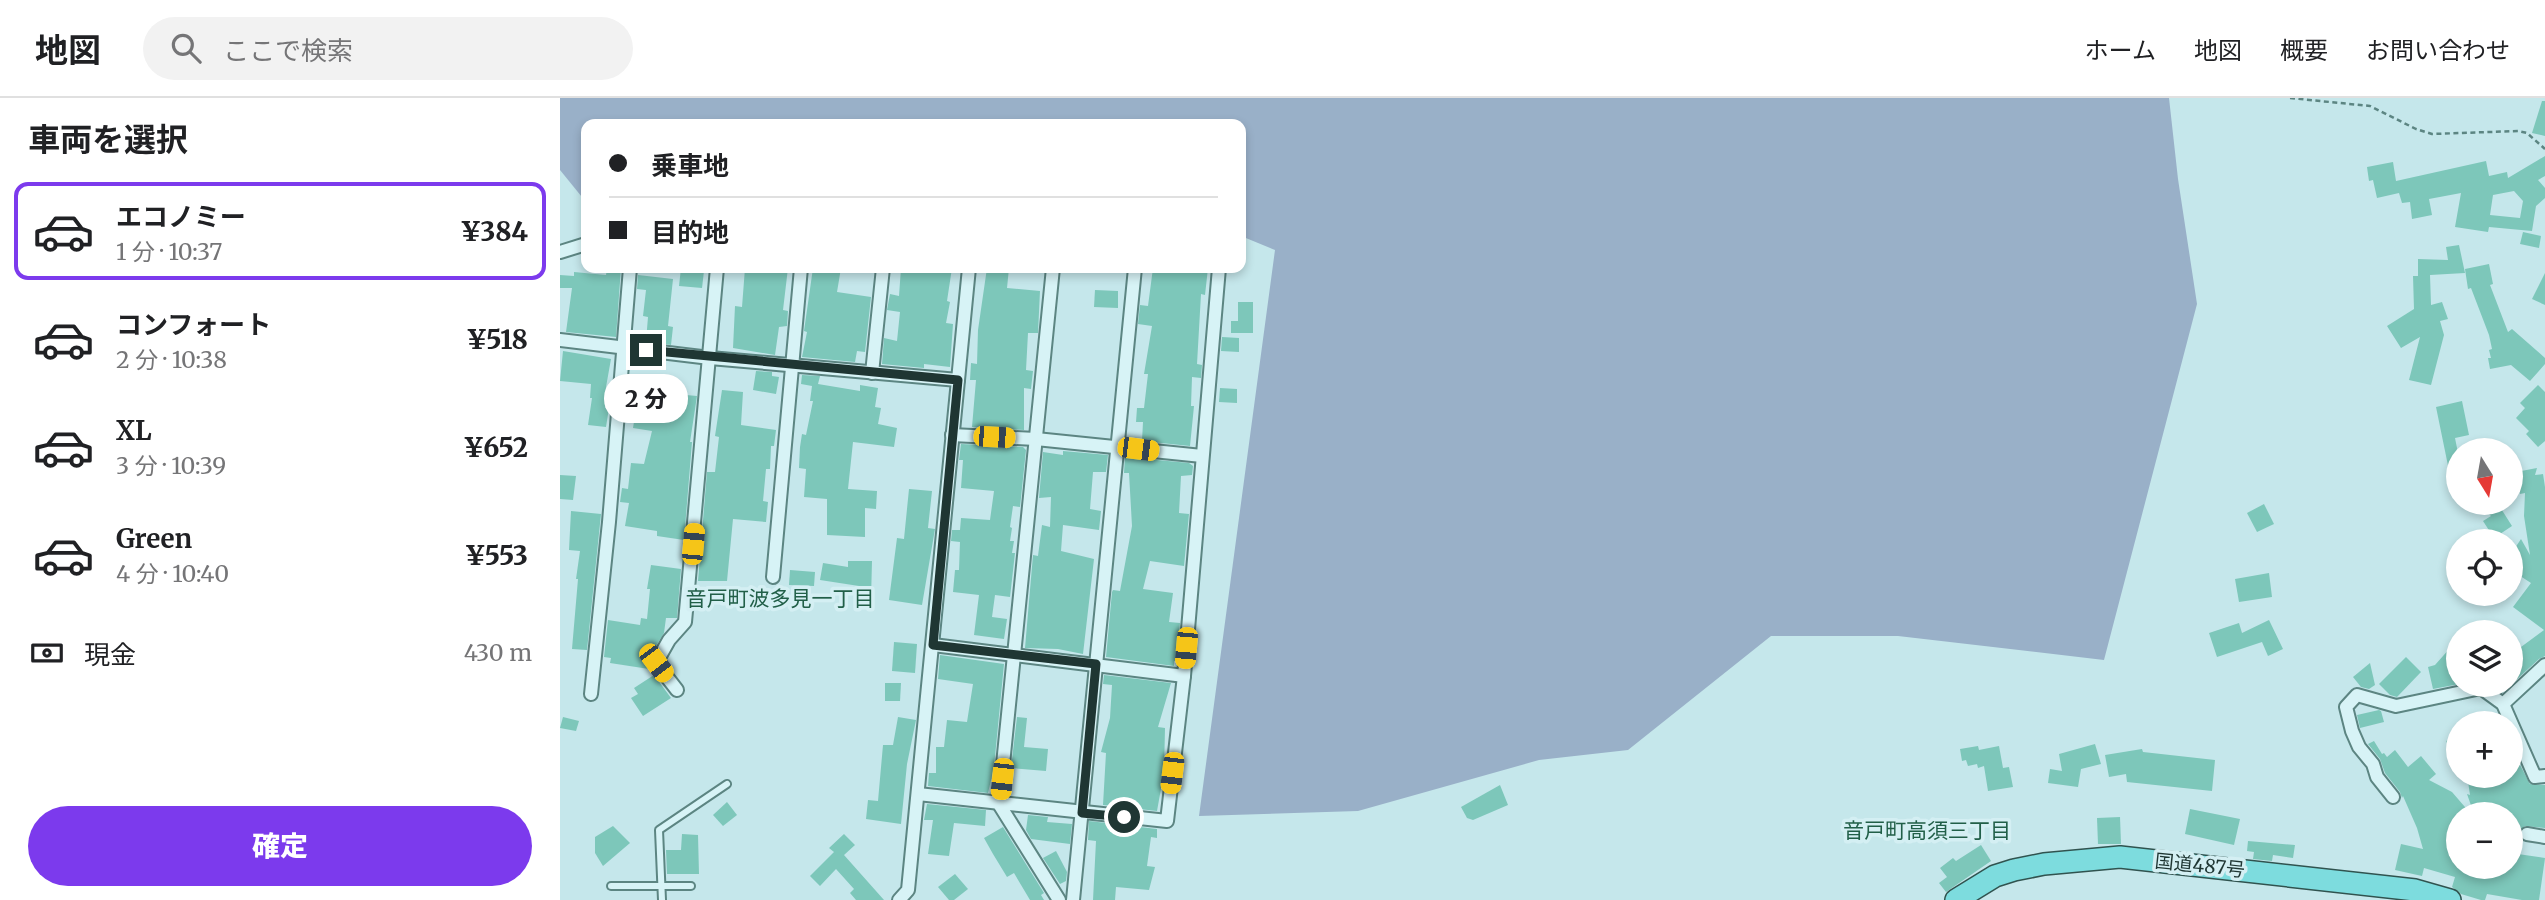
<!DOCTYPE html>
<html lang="ja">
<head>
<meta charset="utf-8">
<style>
	body { margin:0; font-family:Merriweather,"Noto Sans JP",serif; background:#f2f2f2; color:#202124; height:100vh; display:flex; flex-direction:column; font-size:26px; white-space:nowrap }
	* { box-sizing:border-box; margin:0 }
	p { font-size:23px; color:#757577 }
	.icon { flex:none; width:38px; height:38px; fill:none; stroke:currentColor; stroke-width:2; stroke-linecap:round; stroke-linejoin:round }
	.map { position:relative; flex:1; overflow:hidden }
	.side { display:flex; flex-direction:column; background:#fff; width:560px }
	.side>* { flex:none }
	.hud { position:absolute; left:21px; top:21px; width:665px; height:154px; border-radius:14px; box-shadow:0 4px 10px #0003; display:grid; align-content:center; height:154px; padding:0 28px; background:#fff }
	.needle { width:46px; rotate:169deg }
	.buttons { position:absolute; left:1886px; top:340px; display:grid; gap:14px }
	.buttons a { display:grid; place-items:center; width:77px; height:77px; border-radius:50%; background:#fff; box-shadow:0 4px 10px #0003; font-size:35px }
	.end { position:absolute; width:32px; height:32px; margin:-16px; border:9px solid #1f3633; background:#fff; box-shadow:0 0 0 4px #fff }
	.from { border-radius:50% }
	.bubble { position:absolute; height:49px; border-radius:24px; background:#fff; box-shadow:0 4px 10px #0003; font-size:23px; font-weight:800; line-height:49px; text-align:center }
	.car { position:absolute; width:21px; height:42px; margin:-21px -10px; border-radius:9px; box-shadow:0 0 5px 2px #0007; background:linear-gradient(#f5c518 24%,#345 0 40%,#f5c518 0 76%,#345 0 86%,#f5c518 0) }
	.hud b { display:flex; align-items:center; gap:24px; height:66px; font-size:26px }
	.hud b+b { border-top:2px solid #e0e0e0 }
	.hud i { width:18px; height:18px; background:#202124 }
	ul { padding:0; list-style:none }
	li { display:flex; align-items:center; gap:21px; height:98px; margin:0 14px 10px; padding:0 14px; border:4px solid transparent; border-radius:14px }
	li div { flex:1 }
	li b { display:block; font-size:26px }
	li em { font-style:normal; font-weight:800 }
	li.current { border-color:#7c3aed }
	li>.icon { width:63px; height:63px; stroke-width:1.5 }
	h2 { padding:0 28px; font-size:32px; line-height:84px }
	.pay { display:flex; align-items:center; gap:18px; height:77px; padding:0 28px; font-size:26px }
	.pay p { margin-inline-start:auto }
	.cta { display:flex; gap:14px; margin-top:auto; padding:14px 28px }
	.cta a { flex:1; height:80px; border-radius:42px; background:#7c3aed; color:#fff; font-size:28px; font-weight:800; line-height:80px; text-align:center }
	header { display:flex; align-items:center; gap:42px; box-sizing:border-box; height:98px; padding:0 35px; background:#fff; border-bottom:2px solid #e0e0e0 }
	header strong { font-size:33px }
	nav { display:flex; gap:38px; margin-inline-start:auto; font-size:24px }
	.search { width:490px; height:63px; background:#f2f2f2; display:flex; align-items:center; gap:18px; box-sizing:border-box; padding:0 24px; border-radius:38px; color:#757577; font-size:26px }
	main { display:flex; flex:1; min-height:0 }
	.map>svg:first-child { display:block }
</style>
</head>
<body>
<header>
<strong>地図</strong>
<div class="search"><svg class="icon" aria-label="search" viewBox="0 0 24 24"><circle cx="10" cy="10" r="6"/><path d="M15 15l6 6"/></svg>ここで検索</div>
<nav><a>ホーム</a><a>地図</a><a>概要</a><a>お問い合わせ</a></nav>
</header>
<main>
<section class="side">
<h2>車両を選択</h2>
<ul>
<li class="current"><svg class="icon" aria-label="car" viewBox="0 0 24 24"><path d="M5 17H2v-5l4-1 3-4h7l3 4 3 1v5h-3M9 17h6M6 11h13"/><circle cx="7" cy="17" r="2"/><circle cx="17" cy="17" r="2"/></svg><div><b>エコノミー</b><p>1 分 · 10:37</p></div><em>¥384</em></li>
<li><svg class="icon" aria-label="car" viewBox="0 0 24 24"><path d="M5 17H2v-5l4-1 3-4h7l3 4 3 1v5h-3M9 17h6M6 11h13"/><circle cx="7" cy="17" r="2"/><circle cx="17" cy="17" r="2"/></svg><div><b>コンフォート</b><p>2 分 · 10:38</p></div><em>¥518</em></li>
<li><svg class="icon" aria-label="car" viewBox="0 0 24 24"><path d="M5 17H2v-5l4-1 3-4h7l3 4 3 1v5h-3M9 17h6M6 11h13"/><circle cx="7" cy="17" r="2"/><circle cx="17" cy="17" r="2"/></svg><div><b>XL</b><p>3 分 · 10:39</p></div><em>¥652</em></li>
<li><svg class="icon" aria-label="car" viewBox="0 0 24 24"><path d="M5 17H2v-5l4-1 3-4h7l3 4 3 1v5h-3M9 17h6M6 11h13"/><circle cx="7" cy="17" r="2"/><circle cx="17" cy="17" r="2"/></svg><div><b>Green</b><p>4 分 · 10:40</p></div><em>¥553</em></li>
</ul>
<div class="pay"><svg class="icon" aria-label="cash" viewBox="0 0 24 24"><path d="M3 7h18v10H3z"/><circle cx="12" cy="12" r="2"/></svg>現金<p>430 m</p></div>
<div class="cta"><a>確定</a></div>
</section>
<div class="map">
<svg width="1985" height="802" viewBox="0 0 1985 802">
	<rect width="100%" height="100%" fill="#c5e7eb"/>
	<polygon fill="#99b0c8" points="0,0 1609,0 1618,81 1637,206 1544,562 1338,538 1211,538 1068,652 979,662 798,713 639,718 715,152 681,138 681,26 26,26 26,104 0,72"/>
	<g fill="#7dc7ba" fill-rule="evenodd">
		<polygon points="1982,3 1985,3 1985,38 1972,35"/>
		<path d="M1985 58V78L1978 82 1985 90V100L1976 108 1972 133 1929 129 1928 134 1895 129 1901 95 1869 101 1872 117 1852 121 1850 104 1842 105 1839 95 1817 100 1813 82 1809 83 1807 69 1833 64 1836 83 1926 63 1929 78 1947 74 1948 80ZM1954 93 1963 103 1960 120 1930 117 1933 97Z"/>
		<polygon points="1963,134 1981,138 1979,150 1960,146"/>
		<polygon points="1899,147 1905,175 1870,177 1871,207 1882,204 1888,221 1880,223 1884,237 1871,287 1849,282 1860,239 1841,250 1827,228 1854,211 1853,178 1858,178 1858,161 1888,162 1886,149"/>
		<polygon points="1929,166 1933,186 1930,187 1948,234 1952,231 1985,260 1985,266 1970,283 1951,267 1930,271 1928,260 1931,260 1929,252 1932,251 1929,237 1911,190 1908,191 1905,171"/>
		<polygon points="47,170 61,170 56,239 6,234 12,190 0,190 0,177 14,178 14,174 46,177"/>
		<polygon points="121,170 144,173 142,190 119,188"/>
		<polygon points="185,170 228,170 223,212 228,213 227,228 219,229 215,257 173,250 175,208 182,209"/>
		<polygon points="253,170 281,170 277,194 311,199 305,254 297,253 295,264 242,259 247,234 244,233"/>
		<polygon points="341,170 392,170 387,203 390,204 386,225 393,226 390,269 364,266 364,270 322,266 324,240 337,243 340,214 327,212 330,196 339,198"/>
		<polygon points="427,170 449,170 447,190 480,193 478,235 468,235 466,272 473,273 471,291 464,290 464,332 412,329 416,282 410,282 411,265 417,266 418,232"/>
		<polygon points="593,170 648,170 645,197 641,196 637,266 642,267 641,280 632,279 631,308 634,308 630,348 582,343 583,324 576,324 577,310 584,310 588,276 584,276 592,228 578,226 580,207 588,208"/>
		<polygon points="1985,175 1985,207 1972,201"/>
		<polygon points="78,177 113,181 108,228 113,229 111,247 86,243 88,219 83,218 86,192 77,191"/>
		<polygon points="535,192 558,193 558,210 534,209"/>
		<polygon points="678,204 693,204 693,235 671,235 671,223 678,223"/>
		<polygon points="662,239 679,240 679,254 661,253"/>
		<polygon points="3,253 51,261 46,289 45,310 49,310 46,329 28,327 32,300 30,300 31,286 0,283"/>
		<polygon points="196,273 212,274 212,278 219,279 216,296 193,292"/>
		<polygon points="242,277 260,278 258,286 300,293 300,287 318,290 315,309 321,310 318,326 337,330 334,349 293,344 288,391 317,393 316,411 305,410 305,439 267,437 267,401 244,399 246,371 239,370 240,349 242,336 246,337 253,303 250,303 252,288 241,286"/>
		<polygon points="1978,287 1985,294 1985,343 1978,349 1966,336 1969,333 1956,320 1965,310 1960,305"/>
		<polygon points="660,290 677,291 677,305 659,304"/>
		<polygon points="162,292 183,294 181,327 216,332 214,348 211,348 210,371 206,371 203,403 208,404 206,424 173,421 167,483 138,483 147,374 155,374 159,339 155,338"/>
		<polygon points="115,296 137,298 130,344 132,344 124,442 97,438 97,433 65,428 69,405 60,404 62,390 68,391 71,365 84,366 92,333 73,330 77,305 113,311"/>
		<polygon points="1902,303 1909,337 1895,340 1899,360 1899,392 1893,392 1876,309"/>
		<polygon points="401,346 463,349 466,352 460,409 453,408 450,429 452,430 450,443 454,443 452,455 455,455 450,499 435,497 432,519 447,521 444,541 414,537 419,497 393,494 395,472 399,472 400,444 391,443 392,432 400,432 401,420 430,422 434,393 401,390 403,362 399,362"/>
		<polygon points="503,353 548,357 546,374 533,374 530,411 541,413 539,432 503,427 501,453 534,461 523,556 498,551 465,550 473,457 478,458 482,427 490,429 491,399 479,400 483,354 503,357"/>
		<polygon points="565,359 629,365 633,368 632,377 621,378 619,415 629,416 624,468 590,463 583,491 613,495 609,524 620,525 616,563 614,563 614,568 546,559 552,494 553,492 560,493 572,428 569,375 564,375"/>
		<polygon points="1977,370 1975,377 1983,376 1985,389 1985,558 1979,561 1942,595 1931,586 1951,586 1951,533 1961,549 1984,532 1953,509 1971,485 1951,472 1951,456 1961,441 1970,457 1964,418 1965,395 1960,396 1956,374"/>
		<polygon points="0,377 16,378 13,402 0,401"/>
		<polygon points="349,391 372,393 368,430 375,431 362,507 329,502 337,440 344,441"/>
		<polygon points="1704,406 1714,426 1697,434 1687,415"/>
		<polygon points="1940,409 1952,428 1934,440 1923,423 1931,418 1929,416"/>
		<polygon points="11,413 41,416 27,552 12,551 18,481 16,481 20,453 9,452"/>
		<polygon points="288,463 312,463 311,501 298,500 299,488 260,482 263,465 288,469"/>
		<polygon points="91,467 121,471 117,520 106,520 104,535 88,561 89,571 50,565 51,560 44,559 48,522 80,527 81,520 87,521 90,491 87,491"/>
		<polygon points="230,472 255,474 254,488 229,487"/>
		<polygon points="1709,475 1712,499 1679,504 1675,481"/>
		<polygon points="1709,522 1723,551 1708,558 1702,544 1657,559 1649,535 1679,525 1682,535"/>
		<polygon points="334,544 357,546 355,575 332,573"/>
		<polygon points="1891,549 1899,556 1899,586 1873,591 1868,569 1875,567"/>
		<polygon points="380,557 444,566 434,669 428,695 368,688 369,675 376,675 376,649 384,649 387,622 407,624 413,586 378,581"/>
		<polygon points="1846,559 1861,574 1837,599 1830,597 1819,586"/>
		<polygon points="1810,565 1815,587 1809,591 1801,589 1793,579"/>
		<polygon points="94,577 111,600 83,618 71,600 78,596 74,590"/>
		<polygon points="544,577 611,585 598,629 605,630 604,674 597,713 543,707 546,655 541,654 550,620 552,587 543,586"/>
		<polygon points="325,585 341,585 340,603 325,603"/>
		<polygon points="1819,612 1821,613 1824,624 1800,630 1797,617"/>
		<polygon points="3,619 19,623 16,633 0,630"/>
		<polygon points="338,619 356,622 347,666 341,726 306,721 308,702 318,703 323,647 333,647"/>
		<polygon points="457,619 467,620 464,649 488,651 486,673 451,670"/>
		<polygon points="1899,638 1899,673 1898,674 1886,643"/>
		<polygon points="1814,643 1822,656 1824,655 1827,659 1835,652 1848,669 1861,658 1876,676 1869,682 1892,694 1911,716 1899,716 1899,768 1951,768 1951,755 1985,760 1979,802 1962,802 1927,796 1925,802 1921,802 1901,796 1892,789 1895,779 1864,770 1862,778 1835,772 1841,746 1863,751 1857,730 1843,698 1842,700 1840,694 1825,675 1820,661 1808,646"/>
		<polygon points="1535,646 1541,666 1521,671 1518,689 1488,685 1490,671 1502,673 1499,656"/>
		<polygon points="1418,648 1419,652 1439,648 1443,670 1449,669 1453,689 1428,693 1424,668 1418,670 1417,666 1408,668 1406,662 1402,663 1400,651"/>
		<polygon points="1582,651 1583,654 1655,662 1652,693 1567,684 1566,676 1549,679 1545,657"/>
		<polygon points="1958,663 1970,686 1985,687 1985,730 1965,728 1959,734 1951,734 1951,716 1914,716 1907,696 1910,697 1907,677 1951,677 1951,665"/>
		<polygon points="940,687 948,707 913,722 907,720 901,709"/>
		<polygon points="167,704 177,717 163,728 153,717"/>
		<polygon points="367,706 426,712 425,728 394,725 389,758 368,756 373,722 364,722"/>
		<polygon points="1630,711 1680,721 1674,747 1625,736"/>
		<polygon points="468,717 488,719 487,724 512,726 510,746 471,741 466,732"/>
		<polygon points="1560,719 1561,746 1538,746 1537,720"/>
		<polygon points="529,723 597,731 597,740 591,739 587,768 595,769 589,792 556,789 555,802 533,802 536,743 528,742"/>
		<polygon points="53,728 70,745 43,768 35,755 35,739"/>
		<polygon points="443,729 484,795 481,797 484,802 470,802 454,775 447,779 433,756 424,740"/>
		<polygon points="122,736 138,737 139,776 107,776 106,752 121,752"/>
		<polygon points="284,736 295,747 284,757 324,802 296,802 290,795 294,791 276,771 260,788 250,778 274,754 269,750"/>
		<polygon points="1688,743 1735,747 1733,760 1713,757 1712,763 1693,761 1694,754 1687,753"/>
		<polygon points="1421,747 1431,763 1386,794 1379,785 1387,779 1380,770 1393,760 1396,763"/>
		<polygon points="496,753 507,774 506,783 500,786 483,760"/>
		<polygon points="395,776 408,791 394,802 389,802 378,789"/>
	</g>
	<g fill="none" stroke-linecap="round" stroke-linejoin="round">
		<g stroke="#5c8582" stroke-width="10">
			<g id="service">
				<polyline points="51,788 131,788"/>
				<polyline points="102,802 99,732 167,686"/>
			</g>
		</g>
		<g stroke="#5c8582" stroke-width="16">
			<g id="minor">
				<polyline points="0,154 26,146"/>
				<polyline points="493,170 439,706 499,802"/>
				<polyline points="0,242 150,260 398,282"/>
				<polyline points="312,275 323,170"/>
				<polyline points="392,337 476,341 642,358"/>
				<polyline points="213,479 241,170"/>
				<polyline points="373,547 624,578"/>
				<polyline points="117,592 96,565 109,542 125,524 157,170"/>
				<polyline points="31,596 49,424 70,170"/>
				<polyline points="1943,606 1985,567"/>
				<polyline points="358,696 607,723 624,578 659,170"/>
				<polyline points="1833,699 1817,679 1813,666 1799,649 1792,633 1786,609 1797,597 1836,608 1921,590 1943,606 1975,679 1985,678"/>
				<polyline points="1967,736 1985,739"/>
				<polyline points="339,802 348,792 409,170"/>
				<polyline points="513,802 575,170"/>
			</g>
		</g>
		<g stroke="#30534f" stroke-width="24">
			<polyline id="trunk" points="1396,802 1435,778 1454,772 1484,766 1560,759 1855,792 1890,802"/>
		</g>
		<polyline stroke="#5c8582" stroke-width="2.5" stroke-dasharray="5 3.5" stroke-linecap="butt" points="1730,0 1810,8 1856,31 1872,36 1958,33 1967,35 1985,51"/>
		<use href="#service" stroke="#d7f3f6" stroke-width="6"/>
		<use href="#minor" stroke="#d7f3f6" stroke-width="12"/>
		<use href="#trunk" stroke="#7ddcde" stroke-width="21"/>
	</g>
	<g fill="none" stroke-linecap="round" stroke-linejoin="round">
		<polyline stroke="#1f3633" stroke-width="9" points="86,252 398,282 373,547 536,566 522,715 564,719"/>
	</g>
	<g text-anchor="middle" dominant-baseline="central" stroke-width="7" stroke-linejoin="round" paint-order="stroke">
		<g font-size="19" fill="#1f3633" stroke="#d4eff3">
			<text transform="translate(1640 767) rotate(6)">国道487号</text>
		</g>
		<g font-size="21" fill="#215f48" stroke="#d4eff3">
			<text x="220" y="500">音戸町波多見一丁目</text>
			<text x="1367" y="732">音戸町高須三丁目</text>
		</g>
	</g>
</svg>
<div class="buttons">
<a><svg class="needle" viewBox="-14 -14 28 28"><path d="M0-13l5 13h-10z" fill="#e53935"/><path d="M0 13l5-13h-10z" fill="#757577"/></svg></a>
<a><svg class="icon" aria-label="locate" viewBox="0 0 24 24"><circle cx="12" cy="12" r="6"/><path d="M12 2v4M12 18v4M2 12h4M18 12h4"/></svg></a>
<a><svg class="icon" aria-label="layers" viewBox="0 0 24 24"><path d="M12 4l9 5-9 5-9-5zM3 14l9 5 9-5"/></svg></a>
<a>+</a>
<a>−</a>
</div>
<i class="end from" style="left:564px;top:719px"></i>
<i class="end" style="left:86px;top:252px"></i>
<div class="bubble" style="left:44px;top:276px;width:84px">2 分</div>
<i class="car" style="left:434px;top:339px;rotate:93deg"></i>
<i class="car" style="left:578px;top:351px;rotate:97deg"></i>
<i class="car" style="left:133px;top:446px;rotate:5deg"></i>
<i class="car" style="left:626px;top:550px;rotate:185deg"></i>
<i class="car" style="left:96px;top:565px;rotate:143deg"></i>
<i class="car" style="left:612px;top:675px;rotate:187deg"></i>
<i class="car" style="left:442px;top:681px;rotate:186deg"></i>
<div class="hud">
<b><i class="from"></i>乗車地</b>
<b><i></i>目的地</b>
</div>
</div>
</main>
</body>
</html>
